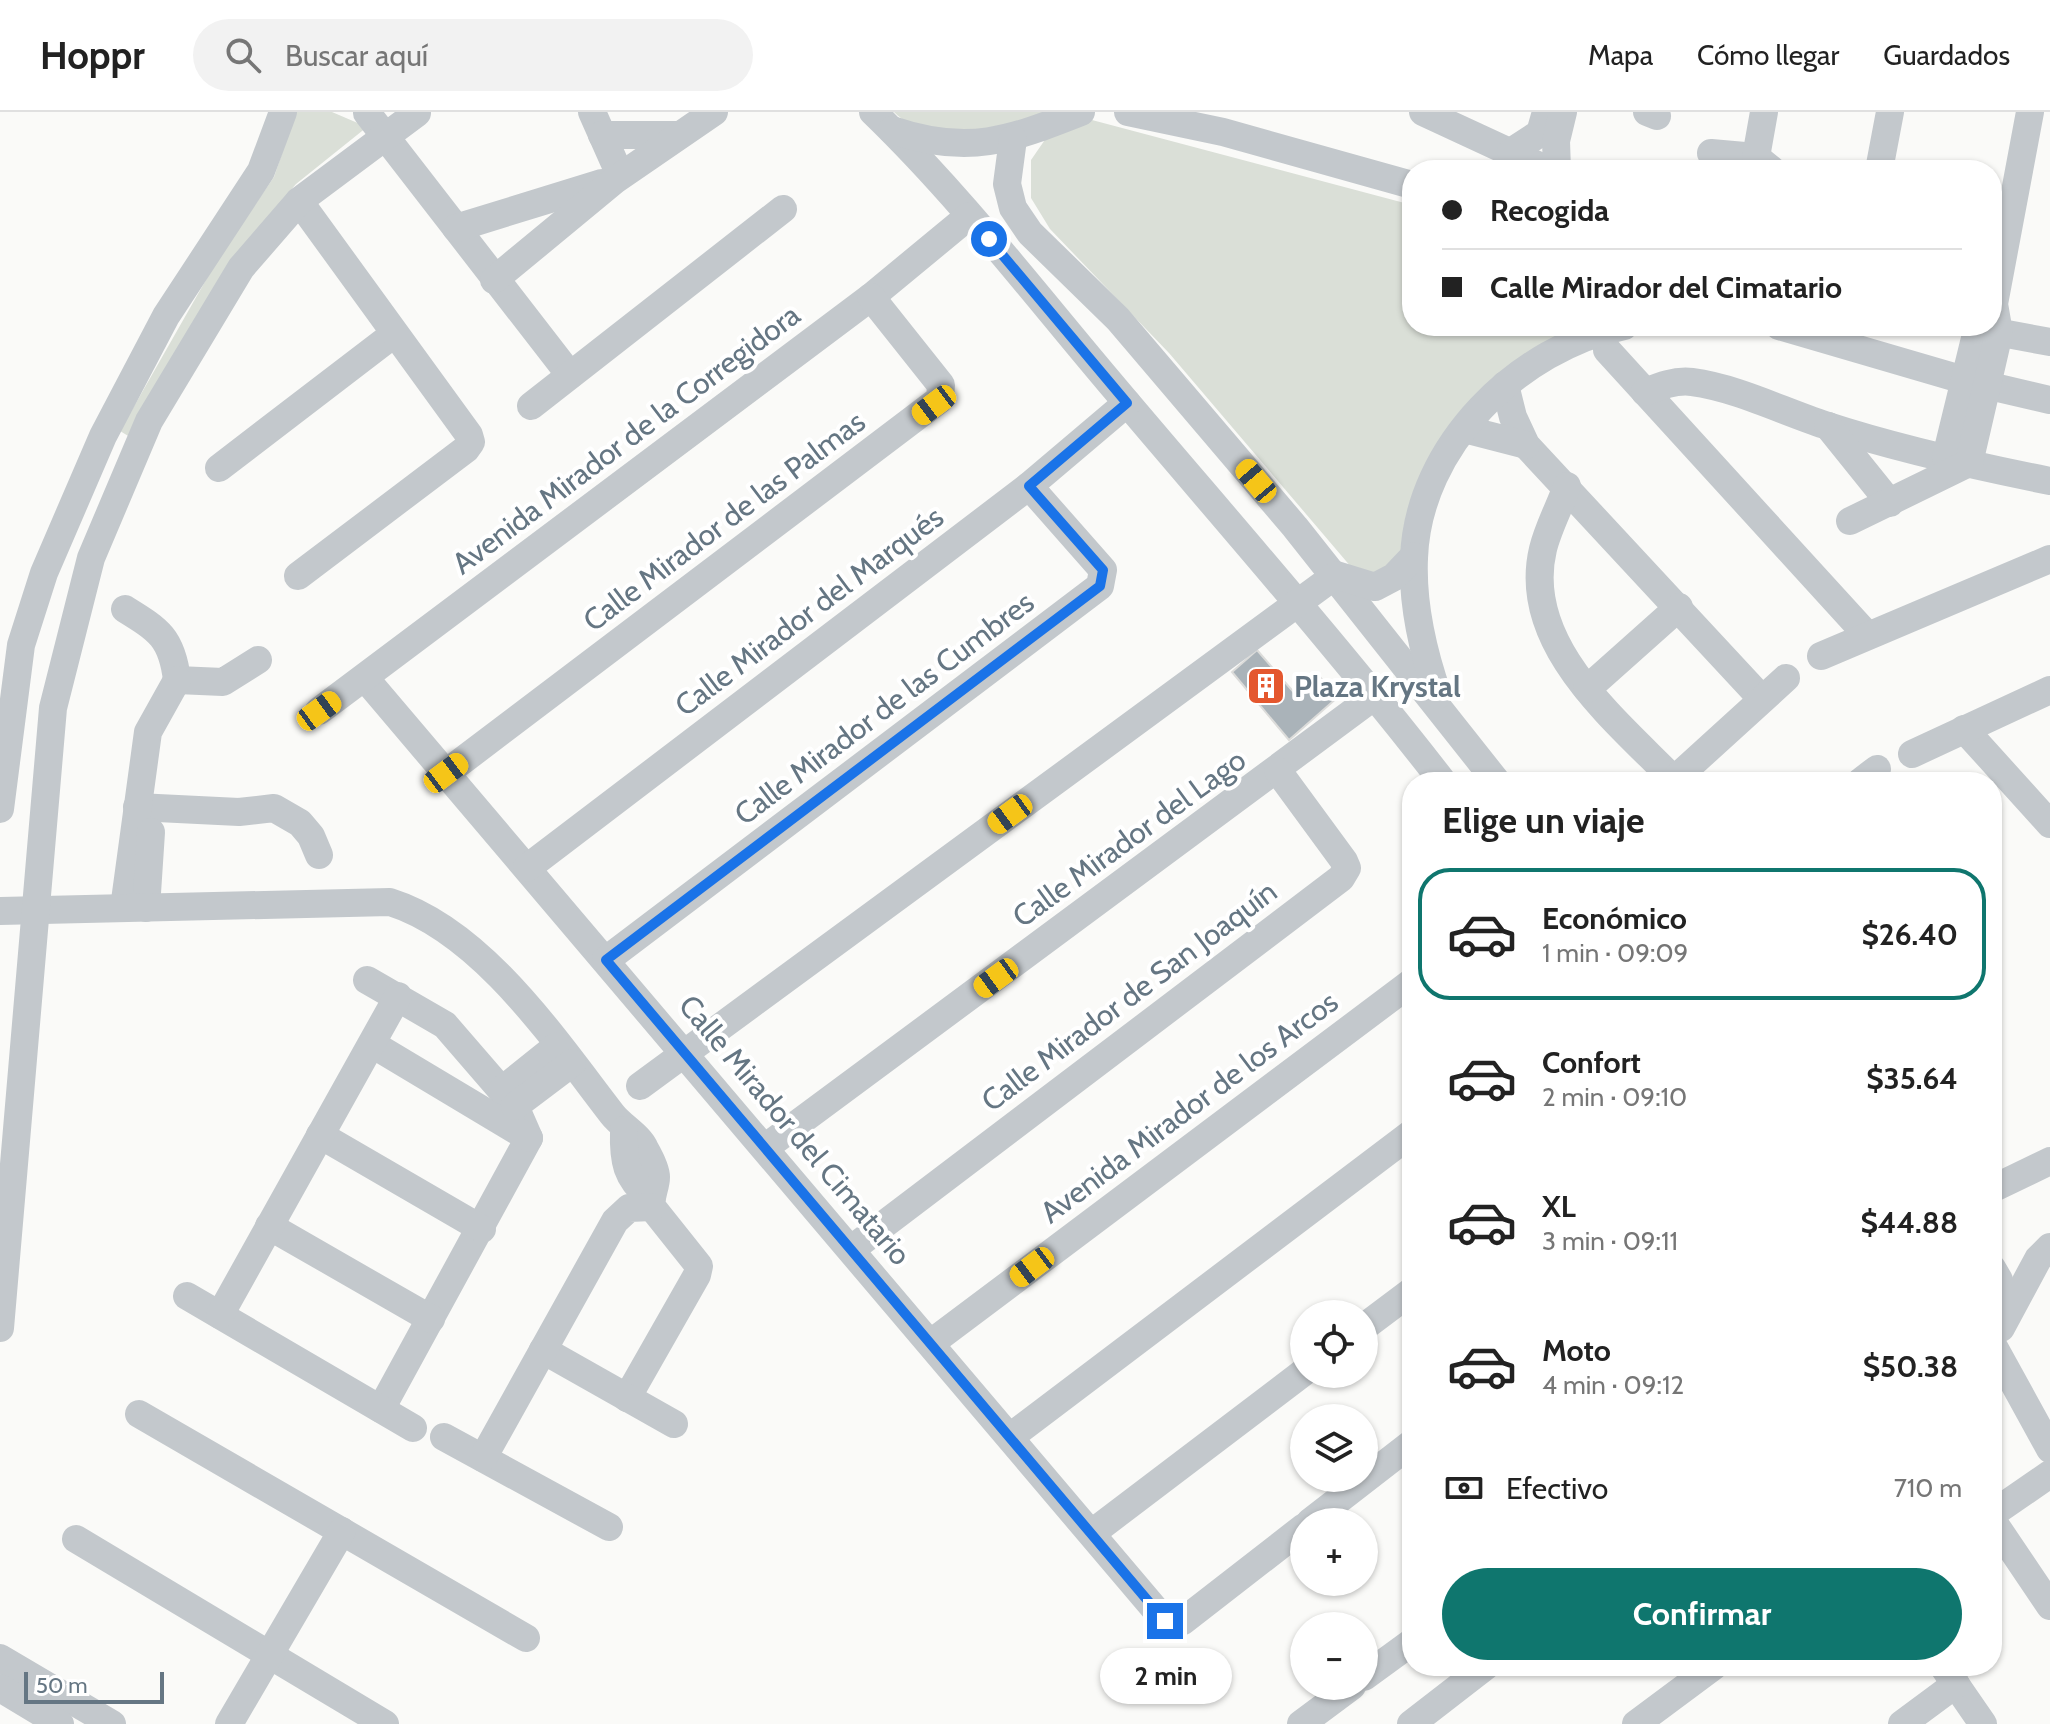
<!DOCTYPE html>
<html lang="es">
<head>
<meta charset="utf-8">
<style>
	body { margin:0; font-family:Cabin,sans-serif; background:#f2f2f2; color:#222; height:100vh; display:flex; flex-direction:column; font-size:30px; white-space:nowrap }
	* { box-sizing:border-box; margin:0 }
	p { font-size:26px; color:#767676 }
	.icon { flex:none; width:44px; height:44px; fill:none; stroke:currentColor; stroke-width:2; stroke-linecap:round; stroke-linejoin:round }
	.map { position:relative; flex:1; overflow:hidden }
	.panel { position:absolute; left:1402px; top:660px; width:600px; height:904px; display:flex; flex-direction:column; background:#fff; border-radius:32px; box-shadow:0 2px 6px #0004 }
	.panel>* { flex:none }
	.guide { position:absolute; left:1402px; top:48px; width:600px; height:176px; border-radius:32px; box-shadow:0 2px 6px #0004; display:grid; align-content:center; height:176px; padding:0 40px; background:#fff }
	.controls { position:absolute; left:1290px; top:1188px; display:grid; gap:16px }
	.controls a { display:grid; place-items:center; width:88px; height:88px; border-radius:50%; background:#fff; box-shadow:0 2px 6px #0004; font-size:40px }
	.scale { position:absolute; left:24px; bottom:20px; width:140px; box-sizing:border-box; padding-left:8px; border:4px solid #657683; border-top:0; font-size:22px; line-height:28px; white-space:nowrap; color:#657683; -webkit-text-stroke:6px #fff; paint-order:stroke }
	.end { position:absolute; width:36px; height:36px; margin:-18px; border:10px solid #1a73e8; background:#fff; box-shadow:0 0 0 4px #fff }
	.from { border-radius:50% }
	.bubble { position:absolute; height:56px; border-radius:28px; background:#fff; box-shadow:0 2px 6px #0004; font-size:26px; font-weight:700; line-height:56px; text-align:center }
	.car { position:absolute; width:24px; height:48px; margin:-24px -12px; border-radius:10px; box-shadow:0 0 6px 2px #0007; background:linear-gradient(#f5c518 24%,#345 0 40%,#f5c518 0 76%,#345 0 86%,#f5c518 0) }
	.guide b { display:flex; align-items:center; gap:28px; height:76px; font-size:30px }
	.guide b+b { border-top:2px solid #e0e0e0 }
	.guide i { width:20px; height:20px; background:#222 }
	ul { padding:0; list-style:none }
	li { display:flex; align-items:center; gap:24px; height:132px; margin:0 16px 12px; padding:0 24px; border:4px solid transparent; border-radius:32px }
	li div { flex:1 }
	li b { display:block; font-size:30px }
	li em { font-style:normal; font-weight:700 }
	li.active { border-color:#0f766e }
	li>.icon { width:72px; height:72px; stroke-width:1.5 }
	h2 { padding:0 40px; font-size:36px; line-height:96px }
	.pay { display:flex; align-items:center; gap:20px; height:88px; padding:0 40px; font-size:30px }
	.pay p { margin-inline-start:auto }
	.primary-button { display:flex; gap:16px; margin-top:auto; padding:16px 40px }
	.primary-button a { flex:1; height:92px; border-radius:48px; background:#0f766e; color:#fff; font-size:32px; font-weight:700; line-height:92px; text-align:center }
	header { display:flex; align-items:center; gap:48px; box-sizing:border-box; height:112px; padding:0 40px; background:#fff; border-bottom:2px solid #e0e0e0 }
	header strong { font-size:38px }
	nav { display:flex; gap:44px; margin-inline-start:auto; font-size:28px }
	.search { width:560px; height:72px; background:#f2f2f2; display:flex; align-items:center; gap:20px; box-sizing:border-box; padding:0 28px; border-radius:44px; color:#767676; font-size:30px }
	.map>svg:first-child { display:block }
</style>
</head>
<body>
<header>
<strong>Hoppr</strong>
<div class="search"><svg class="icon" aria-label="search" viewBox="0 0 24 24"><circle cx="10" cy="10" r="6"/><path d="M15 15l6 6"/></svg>Buscar aquí</div>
<nav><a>Mapa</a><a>Cómo llegar</a><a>Guardados</a></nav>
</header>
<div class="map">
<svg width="2050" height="1612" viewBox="0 0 2050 1612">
	<rect width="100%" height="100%" fill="#fafaf8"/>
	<g fill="#dadfd7">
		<polygon points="296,0 332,0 367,15 296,72 230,150 130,325 120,319 219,145 274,65"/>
		<path d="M894 0H1043C998 26 935 40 894 0Z"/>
		<polygon points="1092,8 1412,93 1412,214 1578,214 1495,267 1404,452 1363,469 1169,241 1050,117 1031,86 1031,48 1051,19"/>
	</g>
	<polygon fill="#aab3b9" stroke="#dcdcda" stroke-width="2" points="1257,538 1297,584 1319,564 1338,585 1289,628 1232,560"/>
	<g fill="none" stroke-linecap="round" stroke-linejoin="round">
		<g stroke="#c3c8cc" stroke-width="28">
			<polyline points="592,0 620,63"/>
			<path d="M873 0C961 85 1037 185 1117 279 1226 408 1339 536 1443 670"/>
			<polyline points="1128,0 1223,20 1412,73"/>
			<polyline points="1423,0 1548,58"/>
			<polyline points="1647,0 1657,4"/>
			<polyline points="367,1 570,263"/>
			<path d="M892 18C968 44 1010 28 1081 0"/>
			<polyline points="602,23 678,23"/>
			<polyline points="1013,27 1007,72 1013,96 1030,121 1118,207 1295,415 1497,670"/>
			<polyline points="1511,40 1540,21 1546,0"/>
			<polyline points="1711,41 1756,45 1772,58"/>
			<polyline points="1756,45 1764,0"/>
			<polyline points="1557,58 1556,29 1563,0"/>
			<polyline points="1879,58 1890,0"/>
			<polyline points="456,116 602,71"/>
			<polyline points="494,168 615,68 714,0"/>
			<polyline points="1779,214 1964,268 2050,288"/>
			<polyline points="1980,217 2050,230"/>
			<polyline points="1607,238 1867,523"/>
			<polyline points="1505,273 1513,305 1526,333 1762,587"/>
			<path d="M1645 280C1660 274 1675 268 1692 270 1737 276 1782 299 1825 313 1898 337 1975 354 2050 369"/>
			<polyline points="531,294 783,97"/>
			<polyline points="1828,314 1890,391"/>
			<polyline points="1464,317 1526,333"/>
			<polyline points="1946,345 1978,214"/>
			<polyline points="219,356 394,222"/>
			<path d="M1567 374C1560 394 1548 416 1543 437 1520 533 1617 609 1676 670"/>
			<polyline points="1850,409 1969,351 1999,221 1994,192 2030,0"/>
			<polyline points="298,464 466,337 471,330 469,323 299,89"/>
			<path d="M125 497C159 518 172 526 177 568L223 570 258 548"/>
			<polyline points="1821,544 2050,447"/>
			<polyline points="365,566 1165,1509 1173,1512 1183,1509 1304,1415"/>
			<polyline points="1587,577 1679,495"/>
			<path d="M1438 583C1423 540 1412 492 1414 446 1418 333 1519 236 1624 214"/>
			<polyline points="319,599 871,185 969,104"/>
			<polyline points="1964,617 2050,712"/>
			<polyline points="1912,642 2050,578"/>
			<polyline points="446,661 940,287 941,273 871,185"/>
			<polyline points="1674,668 1786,566"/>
			<polyline points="1860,670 1877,657"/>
			<polyline points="137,695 239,700 274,696 300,711 311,724 319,743"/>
			<polyline points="0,697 21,533 44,461 103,324 166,204 261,59 283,0"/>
			<polyline points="527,756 1029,374 1127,291"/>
			<polyline points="124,796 148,620 177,568"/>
			<polyline points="146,796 151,720"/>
			<path d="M0 799 390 790C482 819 554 927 612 1002 621 1014 640 1024 645 1037 649 1044 656 1057 656 1065 656 1076 650 1083 652 1095L699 1154 697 1163 627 1286"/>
			<polyline points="606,848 1100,474 1103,458 1029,374"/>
			<polyline points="367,868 445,913 515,994 529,1026 381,1297"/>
			<polyline points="372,932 529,1026"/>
			<polyline points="640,974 1336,463 1375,475 1394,465 1414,444"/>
			<polyline points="502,978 557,934"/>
			<polyline points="515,994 572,951"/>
			<path d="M624 1018C623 1049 626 1066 650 1086"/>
			<polyline points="320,1023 482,1117"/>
			<polyline points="766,1035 1376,583"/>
			<polyline points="1992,1077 2050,1049"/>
			<polyline points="269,1114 431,1207"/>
			<polyline points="853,1136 1341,766 1347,756 1344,749 1278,659"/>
			<polyline points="1992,1156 1999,1168 2001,1213"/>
			<polyline points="187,1184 413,1316"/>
			<polyline points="220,1203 398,884"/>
			<polyline points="1364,1215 1412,1179"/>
			<polyline points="0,1216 53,596 91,446 149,309 241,156 299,89 417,1"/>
			<polyline points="2001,1216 2038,1147 2050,1135"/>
			<polyline points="931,1231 1412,870"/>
			<polyline points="1995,1237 2050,1337"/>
			<polyline points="543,1238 674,1312"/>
			<polyline points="139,1302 526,1526"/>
			<polyline points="444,1325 609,1415"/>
			<polyline points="1010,1325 1412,1021"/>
			<polyline points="483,1346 615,1109 629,1096 652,1095"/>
			<polyline points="1992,1402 2050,1362"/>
			<polyline points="1992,1408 2050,1494"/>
			<polyline points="1310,1410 1412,1331"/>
			<polyline points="1092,1421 1304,1260"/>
			<polyline points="76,1427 385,1612"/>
			<polyline points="0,1546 112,1612"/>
			<polyline points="1943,1554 1983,1612"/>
			<polyline points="1364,1565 1412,1530"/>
			<polyline points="0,1576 60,1612"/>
			<polyline points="229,1612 342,1419"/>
			<polyline points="1301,1612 1352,1574"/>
			<polyline points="1411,1612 1486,1554"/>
			<polyline points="1636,1612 1714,1554"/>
			<polyline points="1902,1612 1956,1572"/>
		</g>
	</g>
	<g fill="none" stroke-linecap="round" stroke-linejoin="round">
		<polyline stroke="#1a73e8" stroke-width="10" points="989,127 1127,291 1029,374 1103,458 1100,474 606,848 1165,1509"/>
	</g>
	<defs>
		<g id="building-square" transform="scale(2)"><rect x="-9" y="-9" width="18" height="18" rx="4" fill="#e4572e" stroke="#fff"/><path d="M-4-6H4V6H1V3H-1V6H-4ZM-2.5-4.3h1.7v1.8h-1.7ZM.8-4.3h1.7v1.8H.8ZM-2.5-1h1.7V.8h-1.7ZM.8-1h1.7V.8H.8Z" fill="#fff"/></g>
	</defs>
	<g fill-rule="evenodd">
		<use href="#building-square" x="1266" y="574"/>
	</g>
	<g text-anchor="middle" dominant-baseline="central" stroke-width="8" stroke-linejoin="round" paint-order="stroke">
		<g font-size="30" fill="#657683" stroke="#fff">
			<text transform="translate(626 327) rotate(-37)">Avenida Mirador de la Corregidora</text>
			<text transform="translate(724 409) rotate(-37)">Calle Mirador de las Palmas</text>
			<text transform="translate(809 499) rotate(-37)">Calle Mirador del Marqués</text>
			<text transform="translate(884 596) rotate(-37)">Calle Mirador de las Cumbres</text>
			<text transform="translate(1129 726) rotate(-36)">Calle Mirador del Lago</text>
			<text transform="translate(1129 884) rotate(-37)">Calle Mirador de San Joaquín</text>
			<text transform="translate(1189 995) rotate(-37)">Avenida Mirador de los Arcos</text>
			<text transform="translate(795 1018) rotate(50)">Calle Mirador del Cimatario</text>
		</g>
		<g font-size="30" font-weight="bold" fill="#657683" stroke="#fff" text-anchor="start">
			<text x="1294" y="574">Plaza Krystal</text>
		</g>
	</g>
</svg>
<div class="controls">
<a><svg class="icon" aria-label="locate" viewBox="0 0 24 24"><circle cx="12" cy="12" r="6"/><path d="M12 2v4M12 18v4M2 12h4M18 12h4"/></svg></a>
<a><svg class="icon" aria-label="layers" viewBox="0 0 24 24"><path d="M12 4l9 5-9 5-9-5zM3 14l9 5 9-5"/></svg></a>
<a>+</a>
<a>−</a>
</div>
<div class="scale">50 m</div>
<i class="end from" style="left:989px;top:127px"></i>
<i class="end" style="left:1165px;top:1509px"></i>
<div class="bubble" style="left:1100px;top:1536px;width:132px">2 min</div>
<i class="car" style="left:934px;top:293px;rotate:233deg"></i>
<i class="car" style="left:1256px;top:369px;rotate:320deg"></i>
<i class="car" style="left:319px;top:599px;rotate:54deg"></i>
<i class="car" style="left:446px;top:661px;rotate:53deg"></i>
<i class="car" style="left:1010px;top:702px;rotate:234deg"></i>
<i class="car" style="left:996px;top:866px;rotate:234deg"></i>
<i class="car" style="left:1032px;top:1155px;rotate:233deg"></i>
<div class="guide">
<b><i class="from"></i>Recogida</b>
<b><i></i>Calle Mirador del Cimatario</b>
</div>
<section class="panel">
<h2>Elige un viaje</h2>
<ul>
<li class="active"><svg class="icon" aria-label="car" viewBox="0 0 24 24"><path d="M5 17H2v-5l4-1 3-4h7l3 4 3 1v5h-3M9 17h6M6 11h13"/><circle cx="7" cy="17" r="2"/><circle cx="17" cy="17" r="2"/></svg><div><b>Económico</b><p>1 min · 09:09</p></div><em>$26.40</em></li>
<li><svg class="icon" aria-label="car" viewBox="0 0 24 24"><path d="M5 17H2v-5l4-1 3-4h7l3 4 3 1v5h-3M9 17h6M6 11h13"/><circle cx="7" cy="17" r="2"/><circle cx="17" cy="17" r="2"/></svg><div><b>Confort</b><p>2 min · 09:10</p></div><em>$35.64</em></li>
<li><svg class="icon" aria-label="car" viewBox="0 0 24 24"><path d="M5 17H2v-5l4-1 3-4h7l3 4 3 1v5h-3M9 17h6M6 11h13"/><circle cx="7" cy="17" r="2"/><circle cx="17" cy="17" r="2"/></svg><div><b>XL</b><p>3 min · 09:11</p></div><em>$44.88</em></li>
<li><svg class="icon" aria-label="car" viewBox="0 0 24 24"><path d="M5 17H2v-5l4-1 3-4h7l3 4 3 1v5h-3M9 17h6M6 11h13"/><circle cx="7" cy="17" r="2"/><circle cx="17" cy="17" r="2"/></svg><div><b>Moto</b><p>4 min · 09:12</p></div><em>$50.38</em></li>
</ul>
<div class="pay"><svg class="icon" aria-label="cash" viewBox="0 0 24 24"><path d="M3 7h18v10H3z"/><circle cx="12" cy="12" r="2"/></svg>Efectivo<p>710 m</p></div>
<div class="primary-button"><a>Confirmar</a></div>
</section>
</div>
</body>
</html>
